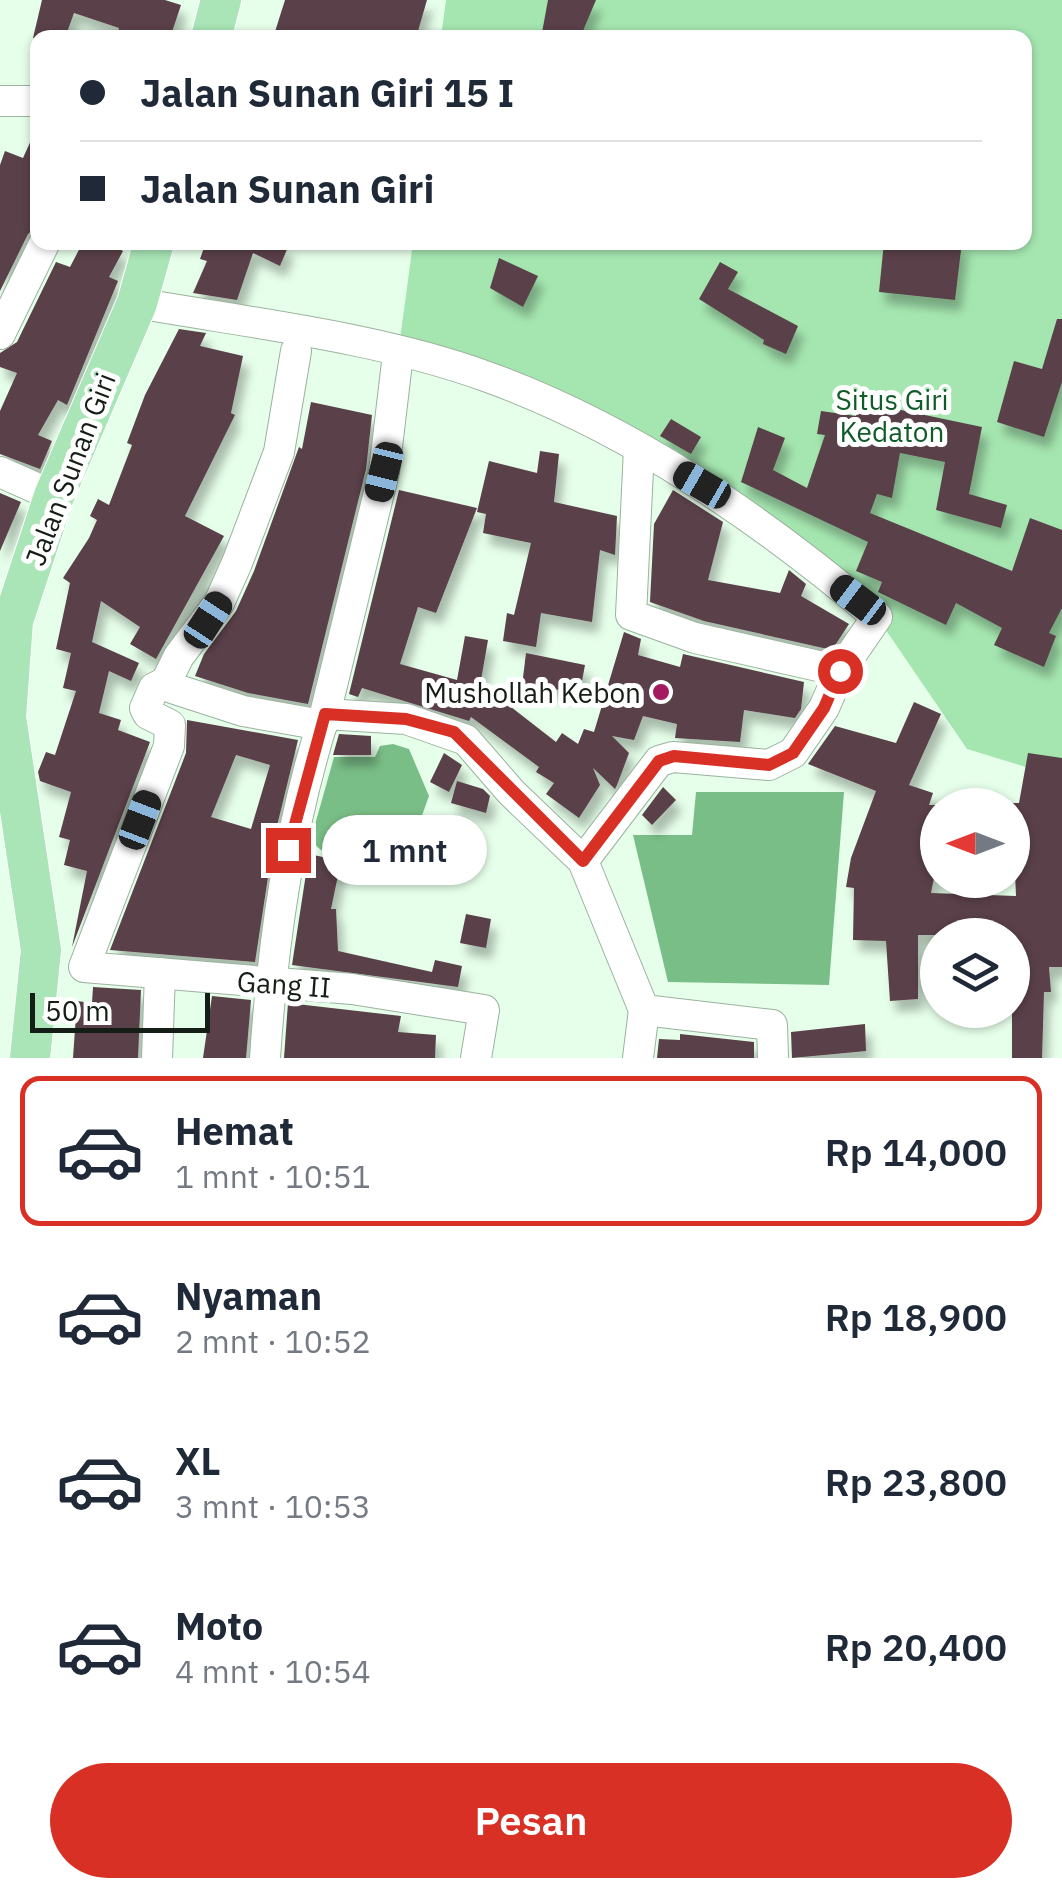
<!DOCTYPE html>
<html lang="id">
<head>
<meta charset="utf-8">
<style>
	body { margin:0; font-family:"IBM Plex Sans",sans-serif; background:#f2f2f3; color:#1f2937; height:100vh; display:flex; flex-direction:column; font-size:38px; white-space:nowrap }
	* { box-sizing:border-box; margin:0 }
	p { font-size:32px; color:#747a83 }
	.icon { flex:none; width:55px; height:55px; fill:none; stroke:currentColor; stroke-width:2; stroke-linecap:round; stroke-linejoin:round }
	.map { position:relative; height:1058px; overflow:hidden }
	.sheet { display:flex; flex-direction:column; background:#fff; flex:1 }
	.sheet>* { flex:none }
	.hud { position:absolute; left:30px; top:30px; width:1002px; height:220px; border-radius:20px; box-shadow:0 2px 8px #0004; display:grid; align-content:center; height:220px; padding:0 50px; background:#fff }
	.needle { width:65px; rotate:270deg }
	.buttons { position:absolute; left:920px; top:788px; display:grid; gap:20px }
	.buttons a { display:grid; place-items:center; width:110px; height:110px; border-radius:50%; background:#fff; box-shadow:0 2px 8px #0004; font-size:50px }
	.scale { position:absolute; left:30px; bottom:25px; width:180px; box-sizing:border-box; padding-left:10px; border:5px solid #151e16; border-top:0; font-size:28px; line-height:35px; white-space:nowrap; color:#151e16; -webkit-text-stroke:8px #fff; paint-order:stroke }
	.end { position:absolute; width:45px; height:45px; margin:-22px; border:12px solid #d93025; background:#fff; box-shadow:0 0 0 5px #fff }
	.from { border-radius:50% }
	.bubble { position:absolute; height:70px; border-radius:35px; background:#fff; box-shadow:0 2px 8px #0004; font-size:32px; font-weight:600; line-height:70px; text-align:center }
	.car { position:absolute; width:30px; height:60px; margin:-30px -15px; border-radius:12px; box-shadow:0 0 8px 2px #0007; background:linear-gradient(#222 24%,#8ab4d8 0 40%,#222 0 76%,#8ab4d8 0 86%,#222 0) }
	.hud b { display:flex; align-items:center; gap:35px; height:95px; font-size:38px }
	.hud b+b { border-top:2px solid #e0e1e3 }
	.hud i { width:25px; height:25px; background:#1f2937 }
	ul { padding:18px 0 0; list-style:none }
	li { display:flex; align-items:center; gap:30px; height:150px; margin:0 20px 15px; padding:0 30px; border:5px solid transparent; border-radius:20px }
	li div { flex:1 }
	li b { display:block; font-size:38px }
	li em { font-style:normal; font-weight:600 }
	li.on { border-color:#d93025 }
	li>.icon { width:90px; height:90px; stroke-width:1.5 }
	.cta { display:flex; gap:20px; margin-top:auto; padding:20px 50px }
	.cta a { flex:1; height:115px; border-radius:60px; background:#d93025; color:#fff; font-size:40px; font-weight:600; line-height:115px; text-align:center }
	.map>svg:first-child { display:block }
</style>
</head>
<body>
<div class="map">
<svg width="1062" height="1058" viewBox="0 0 1062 1058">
	<defs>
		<filter id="shadow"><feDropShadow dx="6" dy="11" stdDeviation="5" flood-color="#0004"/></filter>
	</defs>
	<rect width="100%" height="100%" fill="#e6ffea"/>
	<polygon fill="#a5e6b0" points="446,0 1062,0 1062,778 967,749 877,617 580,419 398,354 413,243 1025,242 1025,38 441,37"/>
	<g fill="#7abe87">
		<path d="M393 744 409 749 429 796 414 838 391 865C366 865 325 863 311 839L334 757H375L380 746Z"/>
		<polygon points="696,792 844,792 829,985 668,982 633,835 692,835"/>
	</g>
	<g fill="#5a4049" fill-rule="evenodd" filter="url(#shadow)">
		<polygon points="42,0 165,0 181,5 170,38 117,38 119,28 74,13 65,38 33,38"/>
		<polygon points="285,0 427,0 416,38 273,38"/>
		<polygon points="548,0 596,0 580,38 541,38"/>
		<polygon points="38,125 38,225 28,234 0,291 0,165 5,151 23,158"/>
		<polygon points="83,242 106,242 123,251 109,277 118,281 67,405 58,400 38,435 52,441 40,469 0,454 0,411 17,373 0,367 0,353 17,342 56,262 70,267"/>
		<polygon points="206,242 278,242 288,247 280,266 253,253 237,300 193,293 207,261 200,259"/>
		<polygon points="884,242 962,242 955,300 879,292"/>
		<polygon points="499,258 538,276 523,307 490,288"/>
		<polygon points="720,262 738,272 728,289 798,326 786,354 763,344 764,340 699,299"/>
		<polygon points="1057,319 1062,319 1062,382 1044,437 997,422 1014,361 1042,369"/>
		<polygon points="179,329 206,333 200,346 243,356 231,413 235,415 185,516 224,536 156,659 130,644 140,627 101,601 92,642 139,663 131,681 109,671 99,713 121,720 118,730 150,742 72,947 87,871 64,865 70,840 59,837 71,792 40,781 38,772 46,752 55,755 76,691 63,688 71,653 56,649 70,583 63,578 89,538 97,520 90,516 98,499 109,505 132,445 127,443 145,395"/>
		<polygon points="858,401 982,427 969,494 1007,505 1001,528 936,510 945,462 900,453 892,498 877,494 870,513 1012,571 1030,518 1062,530 1062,608 1049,633 1056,636 1044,667 994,645 1002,628 956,603 946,625 878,592 882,582 856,571 868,542 741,482 758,427 785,438 773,470 807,488 825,435 817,434 821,411 856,416"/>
		<polygon points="311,402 372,415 366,469 308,704 248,693 195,676 204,654 236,611 254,571 299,447 302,449"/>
		<polygon points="671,419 701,437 691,454 660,436"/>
		<polygon points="540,451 559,454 554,502 617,516 615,555 600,550 592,622 541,613 536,647 503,641 507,613 514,615 531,543 483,533 486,514 477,512 489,461 537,473"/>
		<polygon points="399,490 477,508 436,613 418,607 400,664 457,680 465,636 488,640 481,680 475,679 556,742 562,733 578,744 584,729 594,732 624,632 641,639 638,655 680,667 683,654 804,682 801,709 795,718 744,710 740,742 675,738 677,724 643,716 634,740 612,736 629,753 617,785 615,789 593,768 600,785 579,818 546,794 554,783 536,772 539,767 471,717 469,721 362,688 358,697 349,694"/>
		<polygon points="673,490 723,522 708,580 780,593 789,570 806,584 801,596 849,624 832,650 704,621 650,602 654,524"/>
		<polygon points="0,493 21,502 0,551"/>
		<polygon points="526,653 585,665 580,692 522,686"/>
		<polygon points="914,702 941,714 909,785 933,793 929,805 938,805 938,842 927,871 935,873 931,893 1016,896 1012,803 1019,803 1028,753 1062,758 1062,967 1049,967 1051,992 1044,992 1042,1058 1012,1058 1012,935 918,935 918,999 890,1001 886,941 853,940 854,888 846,887 851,858 876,791 808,764 835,726 896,743"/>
		<path d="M187 720 298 740 274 838 255 962 110 950 186 753ZM236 755 270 765 251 829 211 817Z"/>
		<polygon points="339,734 371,736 371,755 333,755"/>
		<polygon points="444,753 462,765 449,792 430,782"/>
		<polygon points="457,781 483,789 490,796 486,813 451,803"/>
		<polygon points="663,787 676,800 652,825 642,815"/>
		<polygon points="309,854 341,861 331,909 336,909 338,951 432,972 435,960 462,966 458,987 292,965"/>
		<polygon points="466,914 491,919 486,948 460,943"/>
		<polygon points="93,987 141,990 138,1058 73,1058 77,1001 92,1003"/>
		<polygon points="212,996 251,1000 246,1058 203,1058"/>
		<polygon points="288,1003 401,1016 398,1032 436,1035 435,1058 284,1058"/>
		<polygon points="865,1024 866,1051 792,1058 791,1032"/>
		<polygon points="680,1034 754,1042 754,1058 657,1058 659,1039 680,1040"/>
	</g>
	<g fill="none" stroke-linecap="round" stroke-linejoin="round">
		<g stroke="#9bb29e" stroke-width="32">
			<g id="minor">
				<polyline points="0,101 38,101"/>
				<path d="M137 303C250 323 377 337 485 376 630 428 761 519 877 617L840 671 824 708 793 753 769 765 673 757 659 761 583 861"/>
				<polyline points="0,334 45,242"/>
				<polyline points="296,351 279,452 237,563 219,603 179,656 166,682 172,688 243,711 322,725"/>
				<polyline points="639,449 631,615 695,638 840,671"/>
				<polyline points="0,472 54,496"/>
				<polyline points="166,682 154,688 145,708 148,714 170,725 169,746 84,967 352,989 484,1010 476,1058"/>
				<polyline points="325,714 384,472 398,354"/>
				<polyline points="157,1058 160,973"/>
				<path d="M265 1058C273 939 289 828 325 714L406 719 466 740 511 792 583 861 644 1010 772 1025 773 1058"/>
				<polyline points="638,1058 644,1010"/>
			</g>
		</g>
		<g stroke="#fff" stroke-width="42">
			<g id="major">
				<polyline points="211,38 221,0"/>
				<polyline points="30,1058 41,950 6,717 13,621 54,496 137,303 154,242"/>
			</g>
		</g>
		<use href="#minor" stroke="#fff" stroke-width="30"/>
		<use href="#major" stroke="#a9e5b6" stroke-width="40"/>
	</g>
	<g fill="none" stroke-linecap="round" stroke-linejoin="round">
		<polyline stroke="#d93025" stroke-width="12" points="288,850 325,714 406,719 454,732 583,861 659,761 674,756 769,765 793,753 824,708 840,671"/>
	</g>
	<circle fill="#a51a5f" stroke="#fff" stroke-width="4" cx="661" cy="692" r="10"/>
	<g text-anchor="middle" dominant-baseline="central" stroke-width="10" stroke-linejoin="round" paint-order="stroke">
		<g font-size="28" fill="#105c29" stroke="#fff">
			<text x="892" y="399">Situs Giri<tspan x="892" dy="32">Kedaton</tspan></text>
		</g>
		<g font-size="28" fill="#151e16" stroke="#fff">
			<text transform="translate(70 469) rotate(-69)">Jalan Sunan Giri</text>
			<text transform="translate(284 984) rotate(4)">Gang II</text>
		</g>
		<g font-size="28" fill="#151e16" stroke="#fff" text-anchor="end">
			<text x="641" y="692">Mushollah Kebon</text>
		</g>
	</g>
</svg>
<div class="buttons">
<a><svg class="needle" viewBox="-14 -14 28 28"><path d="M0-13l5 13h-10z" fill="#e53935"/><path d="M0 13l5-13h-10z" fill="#747a83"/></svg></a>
<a><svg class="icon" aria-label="layers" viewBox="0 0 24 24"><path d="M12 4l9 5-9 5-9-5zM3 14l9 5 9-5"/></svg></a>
</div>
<div class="scale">50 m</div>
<i class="end from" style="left:840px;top:671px"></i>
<i class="end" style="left:288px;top:850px"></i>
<div class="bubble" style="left:322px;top:815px;width:165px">1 mnt</div>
<i class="car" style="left:384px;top:472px;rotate:194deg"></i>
<i class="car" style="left:702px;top:485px;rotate:300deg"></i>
<i class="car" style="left:858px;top:600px;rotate:307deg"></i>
<i class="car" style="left:208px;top:620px;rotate:33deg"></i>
<i class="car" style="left:140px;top:820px;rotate:21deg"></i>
<div class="hud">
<b><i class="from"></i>Jalan Sunan Giri 15 I</b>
<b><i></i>Jalan Sunan Giri</b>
</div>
</div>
<section class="sheet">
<ul>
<li class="on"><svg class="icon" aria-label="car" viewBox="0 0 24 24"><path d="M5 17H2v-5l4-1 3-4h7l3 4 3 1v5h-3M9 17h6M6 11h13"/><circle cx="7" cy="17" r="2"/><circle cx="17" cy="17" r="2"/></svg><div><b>Hemat</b><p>1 mnt · 10:51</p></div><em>Rp 14,000</em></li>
<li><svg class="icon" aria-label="car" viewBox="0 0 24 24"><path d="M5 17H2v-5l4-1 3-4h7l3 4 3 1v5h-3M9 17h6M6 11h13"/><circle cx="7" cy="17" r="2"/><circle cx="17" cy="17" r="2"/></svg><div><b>Nyaman</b><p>2 mnt · 10:52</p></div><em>Rp 18,900</em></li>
<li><svg class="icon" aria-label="car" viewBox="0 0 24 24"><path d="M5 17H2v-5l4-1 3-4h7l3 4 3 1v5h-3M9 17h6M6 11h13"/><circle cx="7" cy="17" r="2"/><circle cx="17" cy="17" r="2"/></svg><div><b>XL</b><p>3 mnt · 10:53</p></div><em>Rp 23,800</em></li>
<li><svg class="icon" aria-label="car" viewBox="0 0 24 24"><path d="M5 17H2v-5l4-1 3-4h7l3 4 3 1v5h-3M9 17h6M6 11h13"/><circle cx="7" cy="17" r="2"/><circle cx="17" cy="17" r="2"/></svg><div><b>Moto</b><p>4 mnt · 10:54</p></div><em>Rp 20,400</em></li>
</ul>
<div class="cta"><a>Pesan</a></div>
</section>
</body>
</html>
